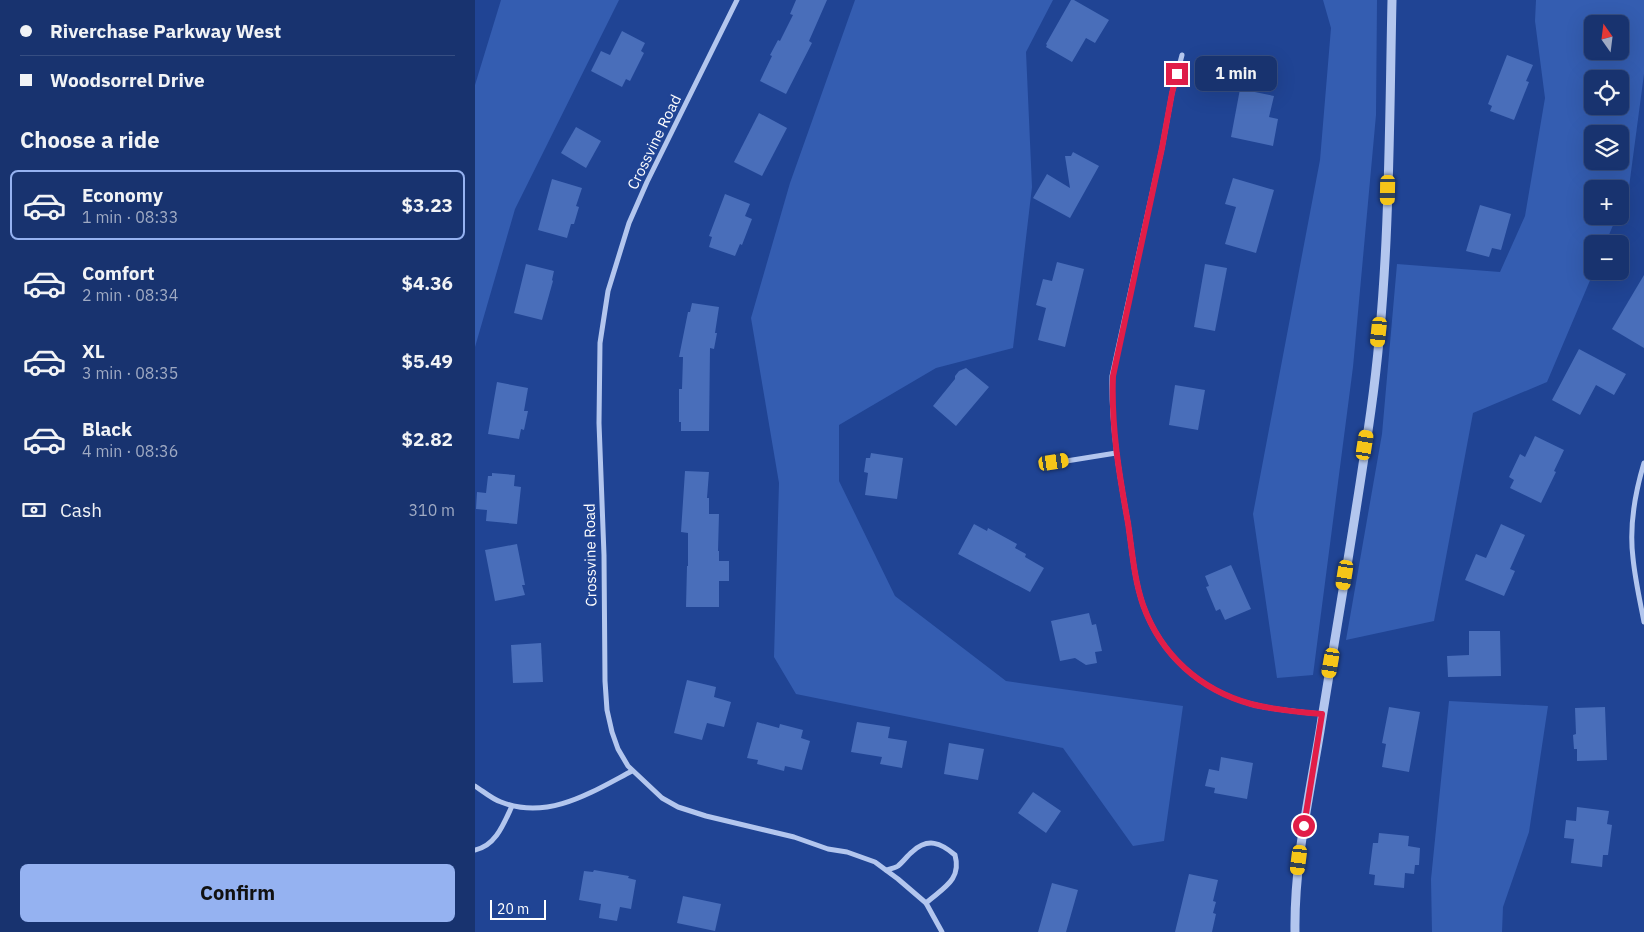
<!DOCTYPE html>
<html lang="en">
<head>
<meta charset="utf-8">
<style>
	body { margin:0; font-family:"IBM Plex Sans",sans-serif; background:#213b74; color:#f1f3f6; height:100vh; display:flex; flex-direction:column; font-size:19px; white-space:nowrap }
	* { box-sizing:border-box; margin:0 }
	p { font-size:16px; color:#9faac3 }
	.icon { flex:none; width:28px; height:28px; fill:none; stroke:currentColor; stroke-width:2; stroke-linecap:round; stroke-linejoin:round }
	.map { position:relative; flex:1; overflow:hidden }
	.details { display:flex; flex-direction:column; background:#18336f; width:475px }
	.details>* { flex:none }
	.hud { display:grid; align-content:center; height:110px; padding:0 20px; background:#18336f }
	.needle { width:32px; rotate:346deg }
	.fabs { position:absolute; left:1109px; top:15px; display:grid; gap:10px }
	.fabs a { display:grid; place-items:center; width:45px; height:45px; border-radius:8px; background:#18336f; box-shadow:0 5px 20px #0002,0 0 0 1px #364e82; font-size:25px }
	.scale { position:absolute; left:15px; bottom:12px; width:56px; box-sizing:border-box; padding-left:5px; border:2px solid #fff; border-top:0; font-size:14px; line-height:18px; white-space:nowrap; color:#fff; -webkit-text-stroke:4px #204494; paint-order:stroke }
	.end { position:absolute; width:22px; height:22px; margin:-11px; border:6px solid #e11d48; background:#fff; box-shadow:0 0 0 2px #fff }
	.from { border-radius:50% }
	.bubble { position:absolute; height:35px; border-radius:8px; background:#18336f; box-shadow:0 5px 20px #0002,0 0 0 1px #364e82; font-size:16px; font-weight:700; line-height:35px; text-align:center }
	.car { position:absolute; width:15px; height:30px; margin:-15px -8px; border-radius:6px; box-shadow:0 0 4px 1px #0007; background:linear-gradient(#f5c518 24%,#345 0 40%,#f5c518 0 76%,#345 0 86%,#f5c518 0) }
	.hud b { display:flex; align-items:center; gap:18px; height:48px; font-size:19px }
	.hud b+b { border-top:1px solid #364e82 }
	.hud i { width:12px; height:12px; background:#f1f3f6 }
	ul { padding:0; list-style:none }
	li { display:flex; align-items:center; gap:15px; height:70px; margin:0 10px 8px; padding:0 10px; border:2px solid transparent; border-radius:8px }
	li div { flex:1 }
	li b { display:block; font-size:19px }
	li em { font-style:normal; font-weight:700 }
	li.current { border-color:#95b2f1 }
	li>.icon { width:45px; height:45px; stroke-width:1.5 }
	h2 { padding:0 20px; font-size:22px; line-height:60px }
	.pay { display:flex; align-items:center; gap:12px; height:55px; padding:0 20px; font-size:19px }
	.pay p { margin-inline-start:auto }
	.button { display:flex; gap:10px; margin-top:auto; padding:10px 20px }
	.button a { flex:1; height:58px; border-radius:8px; background:#95b2f1; color:#111; font-size:20px; font-weight:700; line-height:58px; text-align:center }
	main { display:flex; flex:1; min-height:0 }
	.map>svg:first-child { display:block }
</style>
</head>
<body>
<main>
<section class="details">
<div class="hud">
<b><i class="from"></i>Riverchase Parkway West</b>
<b><i></i>Woodsorrel Drive</b>
</div>
<h2>Choose a ride</h2>
<ul>
<li class="current"><svg class="icon" aria-label="car" viewBox="0 0 24 24"><path d="M5 17H2v-5l4-1 3-4h7l3 4 3 1v5h-3M9 17h6M6 11h13"/><circle cx="7" cy="17" r="2"/><circle cx="17" cy="17" r="2"/></svg><div><b>Economy</b><p>1 min · 08:33</p></div><em>$3.23</em></li>
<li><svg class="icon" aria-label="car" viewBox="0 0 24 24"><path d="M5 17H2v-5l4-1 3-4h7l3 4 3 1v5h-3M9 17h6M6 11h13"/><circle cx="7" cy="17" r="2"/><circle cx="17" cy="17" r="2"/></svg><div><b>Comfort</b><p>2 min · 08:34</p></div><em>$4.36</em></li>
<li><svg class="icon" aria-label="car" viewBox="0 0 24 24"><path d="M5 17H2v-5l4-1 3-4h7l3 4 3 1v5h-3M9 17h6M6 11h13"/><circle cx="7" cy="17" r="2"/><circle cx="17" cy="17" r="2"/></svg><div><b>XL</b><p>3 min · 08:35</p></div><em>$5.49</em></li>
<li><svg class="icon" aria-label="car" viewBox="0 0 24 24"><path d="M5 17H2v-5l4-1 3-4h7l3 4 3 1v5h-3M9 17h6M6 11h13"/><circle cx="7" cy="17" r="2"/><circle cx="17" cy="17" r="2"/></svg><div><b>Black</b><p>4 min · 08:36</p></div><em>$2.82</em></li>
</ul>
<div class="pay"><svg class="icon" aria-label="cash" viewBox="0 0 24 24"><path d="M3 7h18v10H3z"/><circle cx="12" cy="12" r="2"/></svg>Cash<p>310 m</p></div>
<div class="button"><a>Confirm</a></div>
</section>
<div class="map">
<svg width="1169" height="932" viewBox="0 0 1169 932">
	<rect width="100%" height="100%" fill="#204494"/>
	<g fill="#345db1" fill-rule="evenodd">
		<polygon points="26,0 144,0 40,209 0,347 0,85"/>
		<polygon points="380,0 578,0 551,52 557,187 538,348 461,368 364,425 364,481 420,596 531,681 708,706 689,841 658,846 588,748 321,694 299,657 304,483 276,318 315,183"/>
		<polygon points="848,0 902,0 901,115 878,367 838,675 802,678 778,514 845,160 856,28"/>
		<path d="M1061 0H1169V74L1154 187 1145 208V189H1118V216H1142L1130 244H1118L1119 271 1072 382 998 413 959 621 871 640 907 434 922 264 1025 272 1050 216 1070 98 1060 21ZM1118 24H1145V51H1118ZM1118 79H1145V106H1118ZM1118 134H1145V161H1118Z"/>
		<polygon points="974,701 1073,706 1054,832 1028,907 1027,932 957,932 956,879"/>
	</g>
	<g fill="#496eba">
		<polygon points="321,0 352,0 334,41 337,43 311,94 285,81 297,56 295,55 303,40 305,41 318,15 315,14"/>
		<polygon points="596,0 599,0 634,20 620,43 611,38 597,62 571,47 572,45 571,44"/>
		<polygon points="147,31 170,43 166,51 169,53 155,81 151,79 147,87 116,71 126,51 135,55"/>
		<polygon points="1032,55 1058,65 1051,81 1054,82 1039,120 1015,111 1017,106 1013,104"/>
		<polygon points="765,89 799,96 794,117 803,119 798,146 756,137"/>
		<polygon points="284,113 312,128 287,176 259,162"/>
		<polygon points="101,127 126,141 111,168 86,153"/>
		<polygon points="598,152 624,166 595,218 558,198 572,174 595,188 590,156 596,156"/>
		<polygon points="758,178 799,190 781,253 750,244 761,207 750,204"/>
		<polygon points="77,179 107,188 101,206 104,207 99,224 96,224 92,238 63,230"/>
		<polygon points="250,194 275,204 270,216 277,219 267,245 265,244 260,256 234,247 237,237 234,236"/>
		<polygon points="1005,205 1036,214 1026,250 1017,248 1014,257 991,251"/>
		<polygon points="582,262 609,269 590,347 563,340 571,308 561,305 568,279 577,281"/>
		<polygon points="51,264 79,271 77,280 78,281 67,320 39,313"/>
		<polygon points="730,264 752,268 740,331 719,327"/>
		<polygon points="1169,275 1169,348 1137,329"/>
		<polygon points="217,303 244,307 240,333 242,333 239,349 235,348 234,431 206,431 206,422 204,422 204,389 207,389 208,357 204,357 213,312 215,312"/>
		<polygon points="1104,349 1151,374 1139,395 1121,385 1105,415 1077,400"/>
		<polygon points="491,368 514,387 481,426 458,406 480,379 480,376 484,371"/>
		<polygon points="22,382 53,388 49,411 53,411 49,430 46,429 44,439 13,434"/>
		<polygon points="700,385 730,390 723,430 694,425"/>
		<polygon points="1060,436 1089,450 1079,471 1081,472 1066,503 1035,488 1039,480 1034,477 1045,454 1050,457"/>
		<polygon points="396,453 428,458 422,499 390,495 393,473 389,472 391,458 395,458"/>
		<polygon points="210,471 234,472 232,498 234,498 234,514 244,514 243,551 244,551 244,561 254,561 254,581 244,581 244,607 211,607 212,566 213,566 213,533 206,532"/>
		<polygon points="17,473 40,475 39,486 46,487 42,524 11,521 12,510 1,509 2,492 11,493 13,476 17,476"/>
		<polygon points="499,524 512,531 513,528 542,544 540,548 551,554 550,557 569,568 555,592 483,554"/>
		<polygon points="1026,524 1050,535 1035,569 1040,571 1029,596 990,580 1001,554 1011,558"/>
		<polygon points="42,544 50,585 47,585 50,595 20,601 10,550"/>
		<polygon points="756,565 776,609 750,620 745,609 741,611 731,587 734,586 730,576"/>
		<polygon points="614,613 617,625 621,624 627,651 620,652 622,663 611,665 600,658 585,661 576,621"/>
		<polygon points="994,631 1025,631 1026,676 973,677 972,656 994,655"/>
		<polygon points="66,643 68,682 38,683 36,645"/>
		<polygon points="212,680 241,687 239,697 256,702 249,727 232,723 227,740 199,733"/>
		<polygon points="914,707 945,712 934,772 907,767 911,744 907,743"/>
		<polygon points="1130,707 1132,760 1102,761 1102,749 1099,749 1098,735 1101,734 1100,708"/>
		<polygon points="282,722 304,728 305,724 328,730 326,738 335,741 327,770 310,766 309,771 282,764 283,760 272,758"/>
		<polygon points="382,722 415,727 413,738 432,741 427,768 405,764 407,757 376,752"/>
		<polygon points="474,743 509,749 503,780 469,774"/>
		<polygon points="746,757 778,763 772,799 739,793 740,788 730,786 734,769 744,771"/>
		<polygon points="558,792 586,811 571,833 543,813"/>
		<polygon points="1102,807 1134,811 1132,824 1137,825 1133,855 1128,855 1127,867 1096,863 1099,839 1089,838 1091,820 1101,821"/>
		<polygon points="904,833 934,836 933,846 945,848 944,865 940,865 939,874 930,873 929,888 899,885 900,875 894,874 898,843 903,843"/>
		<polygon points="119,870 154,876 153,878 161,880 156,909 145,907 142,921 124,918 126,904 104,900 109,871 118,872"/>
		<polygon points="714,874 743,880 738,901 741,902 738,913 741,914 737,932 700,932"/>
		<polygon points="577,883 603,890 591,932 563,932"/>
		<polygon points="208,896 246,904 240,931 202,923"/>
	</g>
	<g fill="none" stroke-linecap="round" stroke-linejoin="round">
		<g stroke="#b3c6ee" stroke-width="5">
			<polyline points="262,0 172,182 154,223 133,291 125,343 124,423 129,555 130,681 132,710 137,732 143,749 153,766 187,798 203,807 231,816 319,837 353,849 372,852 400,862 423,879 451,903 467,932"/>
			<path d="M707 55 697 93 687 148 637 376C636 426 644 474 653 523 657 550 659 579 668 605 686 655 725 690 776 704 799 710 824 712 847 714"/>
			<polyline points="579,463 641,453"/>
			<path d="M1169 463C1160 493 1154 526 1158 558 1160 579 1165 601 1169 622"/>
			<path d="M0 786C8 791 17 799 26 802 73 821 117 792 157 771"/>
			<path d="M0 850C21 846 29 823 37 806"/>
			<path d="M411 870C415 869 420 868 423 866 428 862 432 856 437 852 453 837 466 843 480 855 487 880 468 888 451 903"/>
		</g>
		<path stroke="#b3c6ee" stroke-width="9" d="M820 932C819 864 834 798 845 731 862 624 881 517 896 410 915 274 914 137 917 0"/>
	</g>
	<g fill="none" stroke-linecap="round" stroke-linejoin="round">
		<path stroke="#e11d48" stroke-width="6" d="M702 74 697 93 687 148 638 376C636 426 644 474 653 523 657 550 659 579 668 605 686 655 725 690 776 704 799 710 824 712 847 714L829 826"/>
	</g>
	<g text-anchor="middle" dominant-baseline="central" stroke-width="5" stroke-linejoin="round" paint-order="stroke">
		<g font-size="15" fill="#fff" stroke="#204494">
			<text transform="translate(179 142) rotate(-64)">Crossvine Road</text>
			<text transform="translate(115 555) rotate(-91)">Crossvine Road</text>
		</g>
	</g>
</svg>
<div class="fabs">
<a><svg class="needle" viewBox="-14 -14 28 28"><path d="M0-13l5 13h-10z" fill="#e53935"/><path d="M0 13l5-13h-10z" fill="#9faac3"/></svg></a>
<a><svg class="icon" aria-label="locate" viewBox="0 0 24 24"><circle cx="12" cy="12" r="6"/><path d="M12 2v4M12 18v4M2 12h4M18 12h4"/></svg></a>
<a><svg class="icon" aria-label="layers" viewBox="0 0 24 24"><path d="M12 4l9 5-9 5-9-5zM3 14l9 5 9-5"/></svg></a>
<a>+</a>
<a>−</a>
</div>
<div class="scale">20 m</div>
<i class="end from" style="left:829px;top:826px"></i>
<i class="end" style="left:702px;top:74px"></i>
<div class="bubble" style="left:720px;top:56px;width:82px">1 min</div>
<i class="car" style="left:913px;top:190px;rotate:181deg"></i>
<i class="car" style="left:904px;top:332px;rotate:186deg"></i>
<i class="car" style="left:890px;top:445px;rotate:9deg"></i>
<i class="car" style="left:579px;top:462px;rotate:81deg"></i>
<i class="car" style="left:870px;top:575px;rotate:189deg"></i>
<i class="car" style="left:856px;top:663px;rotate:190deg"></i>
<i class="car" style="left:824px;top:860px;rotate:187deg"></i>
</div>
</main>
</body>
</html>
